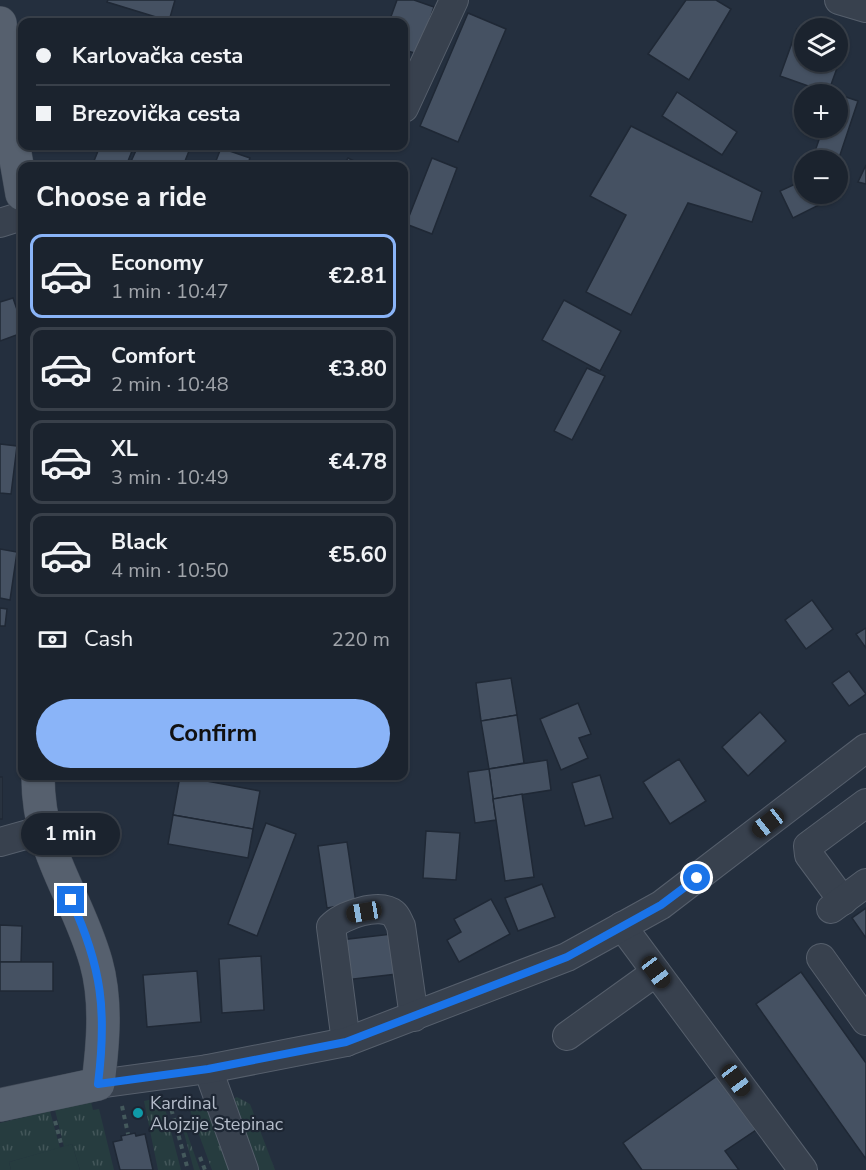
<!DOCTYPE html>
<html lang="en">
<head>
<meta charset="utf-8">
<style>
	body { margin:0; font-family:"Nunito Sans",sans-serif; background:#282f3a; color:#f1f3f6; height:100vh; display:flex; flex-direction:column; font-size:22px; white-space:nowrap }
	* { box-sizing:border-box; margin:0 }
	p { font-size:20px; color:#a0a4aa }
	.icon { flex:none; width:33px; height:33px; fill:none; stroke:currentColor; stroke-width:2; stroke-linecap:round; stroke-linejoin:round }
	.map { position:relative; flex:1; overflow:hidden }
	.sheet { position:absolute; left:18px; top:162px; width:390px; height:618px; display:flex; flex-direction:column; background:#1b232e; border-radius:12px; box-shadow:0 2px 4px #0004,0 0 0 2px #39404a }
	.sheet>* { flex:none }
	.top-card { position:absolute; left:18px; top:18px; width:390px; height:132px; border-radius:12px; box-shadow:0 2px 4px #0004,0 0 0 2px #39404a; display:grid; align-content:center; height:132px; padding:0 18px; background:#1b232e }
	.controls { position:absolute; left:794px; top:18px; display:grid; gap:12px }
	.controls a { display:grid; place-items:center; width:54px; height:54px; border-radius:50%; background:#1b232e; box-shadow:0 2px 4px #0004,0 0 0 2px #39404a; font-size:30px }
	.end { position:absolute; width:27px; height:27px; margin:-14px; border:8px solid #1a73e8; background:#fff; box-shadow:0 0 0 3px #fff }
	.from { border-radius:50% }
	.bubble { position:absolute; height:42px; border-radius:21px; background:#1b232e; box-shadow:0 2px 4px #0004,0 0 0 2px #39404a; font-size:20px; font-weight:700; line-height:42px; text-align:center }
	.car { position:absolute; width:18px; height:36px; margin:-18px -9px; border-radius:8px; box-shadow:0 0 4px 2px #0007; background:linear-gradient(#222 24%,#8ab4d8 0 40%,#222 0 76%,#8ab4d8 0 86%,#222 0) }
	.top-card b { display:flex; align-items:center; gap:21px; height:57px; font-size:22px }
	.top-card b+b { border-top:2px solid #39404a }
	.top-card i { width:15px; height:15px; background:#f1f3f6 }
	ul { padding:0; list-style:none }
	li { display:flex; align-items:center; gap:18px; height:84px; margin:0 12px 9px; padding:0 6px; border:3px solid #39404a; border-radius:12px }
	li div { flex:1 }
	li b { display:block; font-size:22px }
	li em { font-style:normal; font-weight:700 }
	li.on { border-color:#8ab4f8 }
	li>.icon { width:54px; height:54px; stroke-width:1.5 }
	h2 { padding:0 18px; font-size:27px; line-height:72px }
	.pay { display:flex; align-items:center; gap:15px; height:66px; padding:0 18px; font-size:22px }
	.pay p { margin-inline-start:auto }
	.button { display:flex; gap:12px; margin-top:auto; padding:12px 18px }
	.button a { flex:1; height:69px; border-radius:36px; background:#8ab4f8; color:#111; font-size:24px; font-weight:700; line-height:69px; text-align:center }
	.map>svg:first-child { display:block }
</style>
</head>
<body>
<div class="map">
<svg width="866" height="1170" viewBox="0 0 866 1170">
	<defs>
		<pattern id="grass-tufts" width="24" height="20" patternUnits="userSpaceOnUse" patternTransform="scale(1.5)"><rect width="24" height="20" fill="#263c3f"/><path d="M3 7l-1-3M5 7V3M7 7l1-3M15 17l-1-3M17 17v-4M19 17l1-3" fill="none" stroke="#435659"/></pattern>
	</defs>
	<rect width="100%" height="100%" fill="#242f3e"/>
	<g fill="url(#grass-tufts)">
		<polygon points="162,1097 181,1170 158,1170 144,1101"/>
		<polygon points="237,1097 250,1104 275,1170 256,1170 230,1100"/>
		<polygon points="91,1102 93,1110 99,1109 114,1170 80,1170 72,1144 64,1147 55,1110"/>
		<polygon points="187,1102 204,1102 232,1170 212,1170"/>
		<polygon points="50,1111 60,1148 9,1162 11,1170 0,1170 0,1123"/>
		<polygon points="181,1122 183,1122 200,1170 194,1170"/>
	</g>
	<polygon fill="#263c3f" points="72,1144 80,1170 11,1170 9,1162"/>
	<g fill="#455162" stroke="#1f2835" stroke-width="1.5">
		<polygon points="108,0 175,0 169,21 107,2"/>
		<polygon points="397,0 414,0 434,7 418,54 404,50 404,22 389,22"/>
		<polygon points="686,0 716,0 731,9 689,80 648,54"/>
		<polygon points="468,13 506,29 458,142 420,126"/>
		<polygon points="797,29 804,31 804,62 837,62 837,43 845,46 828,93 780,76"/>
		<polygon points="677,92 737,132 722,155 662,116"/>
		<polygon points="834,93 858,101 837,164 837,160 812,160 823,128 837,128 837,94"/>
		<polygon points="631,126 762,192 752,222 688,203 631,315 586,292 626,215 590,196"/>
		<polygon points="100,146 134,146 126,166 92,166"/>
		<polygon points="138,146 191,146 183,166 129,166"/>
		<polygon points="249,146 261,146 258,151"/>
		<polygon points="221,148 250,158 247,166 214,166"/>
		<polygon points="348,158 363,166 343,166"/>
		<polygon points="432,158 457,168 432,234 406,224"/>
		<polygon points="866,165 866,184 858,182"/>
		<polygon points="804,180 804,194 823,194 827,201 793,218 780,191"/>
		<polygon points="13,298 22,324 22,333 0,341 0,302"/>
		<polygon points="564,300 621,331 600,371 542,340"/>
		<polygon points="587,368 605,376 572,440 554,431"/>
		<polygon points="0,444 17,446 11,494 0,493"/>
		<polygon points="0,549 17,552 10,600 0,598"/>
		<polygon points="812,600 833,629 806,649 785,620"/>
		<polygon points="0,608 7,609 5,626 0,626"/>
		<polygon points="866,628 866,648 856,634"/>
		<polygon points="849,671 866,694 849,706 832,683"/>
		<polygon points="511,678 517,715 481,721 476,683"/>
		<polygon points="578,703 591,734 579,738 588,758 561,770 540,719"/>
		<polygon points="760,712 786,741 748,776 722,747"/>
		<polygon points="517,715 524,763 489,769 481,721"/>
		<polygon points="679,759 706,801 670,824 643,782"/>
		<polygon points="547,760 551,790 493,799 489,769"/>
		<polygon points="489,769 496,820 475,823 468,772"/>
		<polygon points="600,775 613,818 585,826 572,783"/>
		<polygon points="180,776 260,791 253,829 173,815"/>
		<rect x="0" y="777" width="2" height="42"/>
		<polygon points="522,794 534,877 505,881 493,799"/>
		<polygon points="173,815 253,829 248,858 168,844"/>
		<polygon points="266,823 296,834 257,936 228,924"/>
		<polygon points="426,831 460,833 456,880 423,878"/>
		<polygon points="347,842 356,903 327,908 318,846"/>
		<polygon points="542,884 555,917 518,931 505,898"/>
		<polygon points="491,899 510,934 459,962 447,940 461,932 454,919"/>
		<polygon points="866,908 866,938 852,918"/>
		<polygon points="0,925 22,926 21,962 0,962"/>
		<polygon points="392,934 397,974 345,980 340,940"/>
		<polygon points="261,956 264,1010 222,1013 219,959"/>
		<rect x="0" y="962" width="53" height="29"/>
		<polygon points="197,971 201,1022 147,1027 143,975"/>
		<polygon points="801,972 866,1063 866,1159 756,1004"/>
		<polygon points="717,1076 756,1130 725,1151 739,1170 642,1170 623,1143"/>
		<polygon points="135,1133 136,1136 145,1134 153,1170 120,1170 113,1142 122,1140 121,1136"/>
	</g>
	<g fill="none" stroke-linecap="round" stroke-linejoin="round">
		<g stroke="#565f6c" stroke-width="30">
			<g id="minor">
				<polyline points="839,0 866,8"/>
				<polyline points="404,108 454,0"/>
				<polyline points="0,223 22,216"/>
				<polyline points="0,842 43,830"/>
				<polyline points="843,901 809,855 808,846 866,803"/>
				<polyline points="831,909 866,883"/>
				<polyline points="622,926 803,1170"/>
				<polyline points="821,958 866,1021"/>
				<polyline points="567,1036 656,972"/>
				<path d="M346 1042 331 927C342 915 380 902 394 914 397 916 399 923 401 926L414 1017"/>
				<polyline points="208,1069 244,1170"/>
				<polyline points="98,1084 208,1069 346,1042 567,957 661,905 866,748"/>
			</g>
		</g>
		<g stroke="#414a57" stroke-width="34">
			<g id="major">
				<polyline points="0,23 7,108 22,194"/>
				<path d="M0 1105 98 1084C103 1044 107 1001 96 962 76 892 38 854 38 776"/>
			</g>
		</g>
		<g stroke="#44595c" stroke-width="4" stroke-dasharray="4.5 4.5" stroke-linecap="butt">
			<polyline points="169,1101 188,1170"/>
			<polyline points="122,1106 128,1134"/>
			<polyline points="55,1121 62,1147"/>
			<polyline points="200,1157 205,1170"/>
		</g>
		<use href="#minor" stroke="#38414e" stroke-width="28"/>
		<use href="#major" stroke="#56606e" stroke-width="33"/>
	</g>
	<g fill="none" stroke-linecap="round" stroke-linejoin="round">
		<path stroke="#1a73e8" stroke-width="8" d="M71 900C102 967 107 1012 98 1084L208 1069 346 1042 567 957 661 905 697 878"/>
	</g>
	<circle fill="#0f9aa8" stroke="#1d2633" stroke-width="2" cx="138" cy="1113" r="6"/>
	<g text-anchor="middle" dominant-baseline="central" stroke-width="4.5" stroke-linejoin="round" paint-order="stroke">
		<g font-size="18" fill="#b4bcc9" stroke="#1d2633" text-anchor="start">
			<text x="150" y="1103">Kardinal<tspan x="150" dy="21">Alojzije Stepinac</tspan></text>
		</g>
	</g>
</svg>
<div class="controls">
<a><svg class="icon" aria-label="layers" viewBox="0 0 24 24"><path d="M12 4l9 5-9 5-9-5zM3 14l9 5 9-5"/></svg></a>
<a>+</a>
<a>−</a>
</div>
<i class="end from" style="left:697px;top:878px"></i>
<i class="end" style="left:71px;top:900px"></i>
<div class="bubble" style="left:21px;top:813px;width:99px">1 min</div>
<i class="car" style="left:768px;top:823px;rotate:232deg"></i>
<i class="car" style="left:364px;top:912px;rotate:260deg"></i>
<i class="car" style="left:656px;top:972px;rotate:143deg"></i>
<i class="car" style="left:736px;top:1080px;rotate:143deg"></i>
<div class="top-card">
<b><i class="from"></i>Karlovačka cesta</b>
<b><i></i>Brezovička cesta</b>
</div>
<section class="sheet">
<h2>Choose a ride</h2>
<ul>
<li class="on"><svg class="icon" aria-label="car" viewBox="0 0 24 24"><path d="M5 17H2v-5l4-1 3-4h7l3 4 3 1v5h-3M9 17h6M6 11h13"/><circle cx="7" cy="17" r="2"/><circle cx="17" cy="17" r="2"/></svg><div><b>Economy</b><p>1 min · 10:47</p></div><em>€2.81</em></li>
<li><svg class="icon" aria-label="car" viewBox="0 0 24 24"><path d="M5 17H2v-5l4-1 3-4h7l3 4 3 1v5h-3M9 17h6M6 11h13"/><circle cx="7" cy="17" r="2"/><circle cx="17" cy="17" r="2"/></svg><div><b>Comfort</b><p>2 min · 10:48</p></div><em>€3.80</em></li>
<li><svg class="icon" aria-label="car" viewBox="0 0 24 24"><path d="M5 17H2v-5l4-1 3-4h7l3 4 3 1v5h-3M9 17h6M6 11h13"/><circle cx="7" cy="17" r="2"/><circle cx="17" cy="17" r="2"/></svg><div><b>XL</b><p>3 min · 10:49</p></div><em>€4.78</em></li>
<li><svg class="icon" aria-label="car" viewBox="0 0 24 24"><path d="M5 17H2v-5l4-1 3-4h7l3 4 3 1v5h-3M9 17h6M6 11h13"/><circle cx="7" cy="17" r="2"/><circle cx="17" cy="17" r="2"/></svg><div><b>Black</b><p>4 min · 10:50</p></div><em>€5.60</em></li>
</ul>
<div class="pay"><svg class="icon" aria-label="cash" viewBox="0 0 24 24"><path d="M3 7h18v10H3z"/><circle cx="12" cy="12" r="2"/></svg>Cash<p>220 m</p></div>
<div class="button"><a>Confirm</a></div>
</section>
</div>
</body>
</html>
